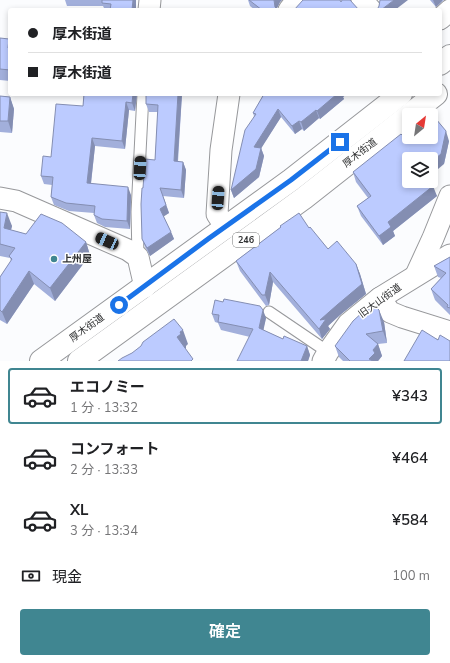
<!DOCTYPE html>
<html lang="ja">
<head>
<meta charset="utf-8">
<style>
	body { margin:0; font-family:"Nunito Sans","Noto Sans JP",sans-serif; background:#f6f6f6; color:#202124; height:100vh; display:flex; flex-direction:column; font-size:15px; white-space:nowrap }
	* { box-sizing:border-box; margin:0 }
	p { font-size:13px; color:#757577 }
	.icon { flex:none; width:22px; height:22px; fill:none; stroke:currentColor; stroke-width:2; stroke-linecap:round; stroke-linejoin:round }
	.map { position:relative; height:361px; overflow:hidden }
	.drawer { display:flex; flex-direction:column; background:#fff; flex:1 }
	.drawer>* { flex:none }
	.banner { position:absolute; left:8px; top:8px; width:434px; height:88px; border-radius:4px; box-shadow:0 2px 6px #0003; display:grid; align-content:center; height:88px; padding:0 20px; background:#fff }
	.needle { width:26px; rotate:30deg }
	.controls { position:absolute; left:402px; top:108px; display:grid; gap:8px }
	.controls a { display:grid; place-items:center; width:36px; height:36px; border-radius:4px; background:#fff; box-shadow:0 2px 6px #0003; font-size:20px }
	.end { position:absolute; width:18px; height:18px; margin:-9px; border:5px solid #1a73e8; background:#fff; box-shadow:0 0 0 2px #fff }
	.from { border-radius:50% }
	.car { position:absolute; width:12px; height:24px; margin:-12px -6px; border-radius:5px; box-shadow:0 0 3px 1px #0007; background:linear-gradient(#222 24%,#8ab4d8 0 40%,#222 0 76%,#8ab4d8 0 86%,#222 0) }
	.banner b { display:flex; align-items:center; gap:14px; height:38px; font-size:15px }
	.banner b+b { border-top:1px solid #e0e0e0 }
	.banner i { width:10px; height:10px; background:#202124 }
	ul { padding:7px 0 0; list-style:none }
	li { display:flex; align-items:center; gap:12px; height:56px; margin:0 8px 6px; padding:0 12px; border:2px solid transparent; border-radius:4px }
	li div { flex:1 }
	li b { display:block; font-size:15px }
	li em { font-style:normal; font-weight:600 }
	li.on { border-color:#408691 }
	li>.icon { width:36px; height:36px; stroke-width:1.5 }
	.pay { display:flex; align-items:center; gap:10px; height:44px; padding:0 20px; font-size:15px }
	.pay p { margin-inline-start:auto }
	.cta { display:flex; gap:8px; margin-top:auto; padding:8px 20px }
	.cta a { flex:1; height:46px; border-radius:4px; background:#408691; color:#fff; font-size:16px; font-weight:600; line-height:46px; text-align:center }
	.map>svg:first-child { display:block }
</style>
</head>
<body>
<div class="map">
<svg width="450" height="361" viewBox="0 0 450 361">
	<rect width="100%" height="100%" fill="#fbfcfe"/>
	<g fill="none" stroke-linecap="round" stroke-linejoin="round">
		<g stroke="#97989b" stroke-width="13">
			<g id="lane">
				<polyline points="138,257 137,212 143,94"/>
				<polyline points="269,312 328,352"/>
			</g>
		</g>
		<g stroke="#97989b" stroke-width="23">
			<g id="street">
				<polyline points="362,0 371,10"/>
				<polyline points="149,10 150,0"/>
				<polyline points="289,10 297,0"/>
				<polyline points="440,19 450,10"/>
				<polyline points="0,198 16,201 128,250 138,257 145,287"/>
				<polyline points="226,228 217,214 221,150 229,94"/>
				<polyline points="416,275 433,238 450,196"/>
				<polyline points="380,298 390,312 402,317 450,332"/>
				<polyline points="323,361 328,352 348,324 380,298 450,255"/>
			</g>
		</g>
		<g stroke="#97989b" stroke-width="24">
			<g id="highway">
				<polyline points="440,64 450,56"/>
				<polyline points="41,361 291,180 401,94"/>
				<polyline points="79,361 304,198 436,94"/>
			</g>
		</g>
		<use href="#lane" stroke="#fff" stroke-width="11"/>
		<use href="#street" stroke="#fff" stroke-width="21"/>
		<use href="#highway" stroke="#fff" stroke-width="22"/>
	</g>
	<g fill="#a2afdb">
		<polygon points="65,0 136,0 136,10 105,10 103,6 67,6"/>
		<polygon points="248,0 282,0 280,2 277,8 278,10 255,10 250,6"/>
		<polygon points="430,0 444,0 436,7"/>
		<polygon points="0,38 10,42 10,81 0,80"/>
		<polygon points="84,94 137,94 135,111 129,110 125,149 95,146 91,184 131,195 130,229 105,227 97,223 94,215 94,213 69,211 54,205 51,197 52,185 44,184 41,176 51,157 83,106"/>
		<polygon points="182,94 178,162 183,162 186,170 184,198 163,196 169,213 163,216 171,232 174,239 150,256 145,247 142,239 143,188 155,160 158,112 149,112 146,104"/>
		<polygon points="264,94 347,94 343,97 344,99 320,119 319,118 304,131 302,129 295,134 281,117 261,148 264,156 259,177 234,198 231,190 254,116 253,113"/>
		<polygon points="0,96 10,97 14,109 12,133 0,132"/>
		<polygon points="403,136 449,141 444,164 409,159 437,196 393,231 395,236 383,245 361,216 357,206 368,198 356,182 353,172"/>
		<polygon points="0,212 12,226 11,230 26,234 86,242 90,255 55,301 34,284 7,324 0,320 0,277 11,261 10,258 0,256"/>
		<polygon points="280,226 309,228 328,249 356,264 360,274 366,294 340,315 328,326 330,329 322,339 273,282 269,305 266,306 240,271 236,261 281,227"/>
		<polygon points="450,257 450,315 435,300 431,289 441,278 438,277 434,266"/>
		<polygon points="212,314 266,318 263,330 283,339 307,346 310,355 308,361 237,361 250,337 221,330 218,323 215,322"/>
		<polygon points="384,322 387,343 378,344 382,356 378,361 343,361 339,357 335,346"/>
	</g>
	<g fill="#848eb2">
		<polygon points="133,0 136,0 136,10 132,10"/>
		<polygon points="274,0 282,0 280,2 277,8 277,10 275,7"/>
		<polygon points="394,0 408,0 395,10 381,10"/>
		<polygon points="433,0 442,0 442,1 436,7"/>
		<polygon points="9,39 10,42 10,53 8,48"/>
		<polygon points="133,94 137,94 135,111 132,103"/>
		<polygon points="178,94 182,94 177,169 174,161"/>
		<polygon points="337,94 347,94 343,97 344,99 320,119 317,111"/>
		<polygon points="10,97 14,109 12,133 8,121"/>
		<polygon points="126,102 129,110 125,149 122,141"/>
		<polygon points="278,109 281,117 257,155 254,147"/>
		<polygon points="316,110 319,118 304,131 301,122"/>
		<polygon points="299,121 302,129 295,134 292,126"/>
		<polygon points="446,131 449,141 444,164 431,175 431,162"/>
		<polygon points="92,138 95,146 90,191 87,183"/>
		<polygon points="261,148 264,156 259,177 234,198 231,190"/>
		<polygon points="183,162 186,170 184,198 181,190"/>
		<polygon points="433,186 437,196 393,231 395,236 383,245 379,236 388,222"/>
		<polygon points="128,187 131,195 130,229 127,221"/>
		<polygon points="163,196 169,213 163,217 160,209"/>
		<polygon points="7,213 12,226 8,241 4,228"/>
		<polygon points="171,232 174,239 150,256 147,248"/>
		<polygon points="86,242 90,255 55,301 50,288"/>
		<polygon points="356,264 360,274 366,294 340,315 328,326 330,329 322,339 319,329 320,320"/>
		<polygon points="29,271 34,284 7,324 2,312"/>
		<polygon points="270,272 273,282 269,305 265,295"/>
		<polygon points="263,310 266,318 262,337 259,328"/>
		<polygon points="379,310 384,322 387,343 383,331"/>
		<polygon points="183,330 188,344 186,346 186,348 182,351 177,337 180,332"/>
		<polygon points="378,344 382,356 378,361 370,361 369,359 373,350"/>
		<polygon points="307,346 310,355 308,361 301,361"/>
	</g>
	<g fill="#bccbff" stroke="#848eb2">
		<polygon points="102,0 133,0 132,10 110,10 111,4 102,3"/>
		<polygon points="249,0 274,0 275,7 278,10 271,10 270,8 268,10 262,10"/>
		<polygon points="303,0 340,0 341,2 342,0 350,0 359,10 294,10"/>
		<polygon points="380,0 394,0 381,10 377,10 379,6"/>
		<polygon points="0,38 9,39 8,48 10,48 10,70 0,69"/>
		<polygon points="84,94 133,94 132,103 126,102 122,141 92,138 87,183 128,187 127,221 102,219 94,215 95,206 66,203 51,197 53,177 41,176 43,156 51,157 56,104 83,106"/>
		<polygon points="146,94 178,94 174,161 183,162 181,190 160,188 166,205 160,209 171,232 147,248 142,239 141,204 142,188 143,188 145,159 155,160 158,105 146,104"/>
		<polygon points="264,94 337,94 317,111 316,110 301,122 299,121 292,126 278,109 254,147 261,148 256,169 231,190 245,130 256,114 253,113"/>
		<polygon points="0,96 10,97 8,121 0,121"/>
		<polygon points="431,113 446,131 441,154 431,162 431,159 409,159 409,181 430,181 433,186 388,222 391,227 379,236 357,206 371,196 353,172 401,134 403,136 409,131 409,137 431,137 431,115 429,115"/>
		<polygon points="0,212 7,213 4,228 26,234 41,214 62,223 86,242 50,288 29,271 2,312 0,310 0,277 12,259 9,256 15,248 0,244"/>
		<polygon points="299,213 309,228 310,227 328,249 337,241 356,264 362,284 337,305 320,320 326,319 319,329 270,272 265,295 262,295 236,261 281,227 280,226"/>
		<polygon points="450,257 450,308 447,307 448,305 431,289 446,273 434,266"/>
		<polygon points="224,299 260,306 263,310 259,328 283,339 284,336 307,346 301,361 237,361 253,329 218,322 219,315 212,314 215,300 223,302"/>
		<polygon points="377,308 379,310 383,331 366,334 378,344 373,350 375,353 369,359 373,361 350,361 335,346 353,321 365,310"/>
		<polygon points="174,319 183,330 180,332 181,334 177,337 193,359 191,361 118,361 122,358 132,353 141,346 143,342"/>
		<polygon points="422,330 438,340 440,335 450,341 450,361 404,361"/>
	</g>
	<g fill="none" stroke-linecap="round" stroke-linejoin="round">
		<polyline stroke="#1a73e8" stroke-width="5" points="119,305 208,239 291,180 340,142"/>
	</g>
	<circle fill="#408691" stroke="#fff" stroke-width="1.5" cx="54" cy="259" r="4"/>
	<g text-anchor="middle" dominant-baseline="central" stroke-width="3" stroke-linejoin="round" paint-order="stroke">
		<rect fill="#fff" stroke="#6f7070" stroke-width="1" x="233" y="233" width="26" height="14" rx="3"/>
		<g font-size="9" font-weight="bold" fill="#313233">
			<text x="246" y="240">246</text>
		</g>
		<g font-size="10" fill="#313233" stroke="#fff">
			<text transform="translate(360 153) rotate(-38)">厚木街道</text>
			<text transform="translate(380 301) rotate(-36)">旧大山街道</text>
			<text transform="translate(87 328) rotate(-36)">厚木街道</text>
		</g>
		<g font-size="10" font-weight="bold" fill="#313233" stroke="#fff" text-anchor="start">
			<text x="62" y="259">上州屋</text>
		</g>
	</g>
</svg>
<div class="controls">
<a><svg class="needle" viewBox="-14 -14 28 28"><path d="M0-13l5 13h-10z" fill="#e53935"/><path d="M0 13l5-13h-10z" fill="#757577"/></svg></a>
<a><svg class="icon" aria-label="layers" viewBox="0 0 24 24"><path d="M12 4l9 5-9 5-9-5zM3 14l9 5 9-5"/></svg></a>
</div>
<i class="end from" style="left:119px;top:305px"></i>
<i class="end" style="left:340px;top:142px"></i>
<i class="car" style="left:140px;top:168px;rotate:3deg"></i>
<i class="car" style="left:218px;top:198px;rotate:4deg"></i>
<i class="car" style="left:107px;top:241px;rotate:294deg"></i>
<div class="banner">
<b><i class="from"></i>厚木街道</b>
<b><i></i>厚木街道</b>
</div>
</div>
<section class="drawer">
<ul>
<li class="on"><svg class="icon" aria-label="car" viewBox="0 0 24 24"><path d="M5 17H2v-5l4-1 3-4h7l3 4 3 1v5h-3M9 17h6M6 11h13"/><circle cx="7" cy="17" r="2"/><circle cx="17" cy="17" r="2"/></svg><div><b>エコノミー</b><p>1 分 · 13:32</p></div><em>¥343</em></li>
<li><svg class="icon" aria-label="car" viewBox="0 0 24 24"><path d="M5 17H2v-5l4-1 3-4h7l3 4 3 1v5h-3M9 17h6M6 11h13"/><circle cx="7" cy="17" r="2"/><circle cx="17" cy="17" r="2"/></svg><div><b>コンフォート</b><p>2 分 · 13:33</p></div><em>¥464</em></li>
<li><svg class="icon" aria-label="car" viewBox="0 0 24 24"><path d="M5 17H2v-5l4-1 3-4h7l3 4 3 1v5h-3M9 17h6M6 11h13"/><circle cx="7" cy="17" r="2"/><circle cx="17" cy="17" r="2"/></svg><div><b>XL</b><p>3 分 · 13:34</p></div><em>¥584</em></li>
</ul>
<div class="pay"><svg class="icon" aria-label="cash" viewBox="0 0 24 24"><path d="M3 7h18v10H3z"/><circle cx="12" cy="12" r="2"/></svg>現金<p>100 m</p></div>
<div class="cta"><a>確定</a></div>
</section>
</body>
</html>
